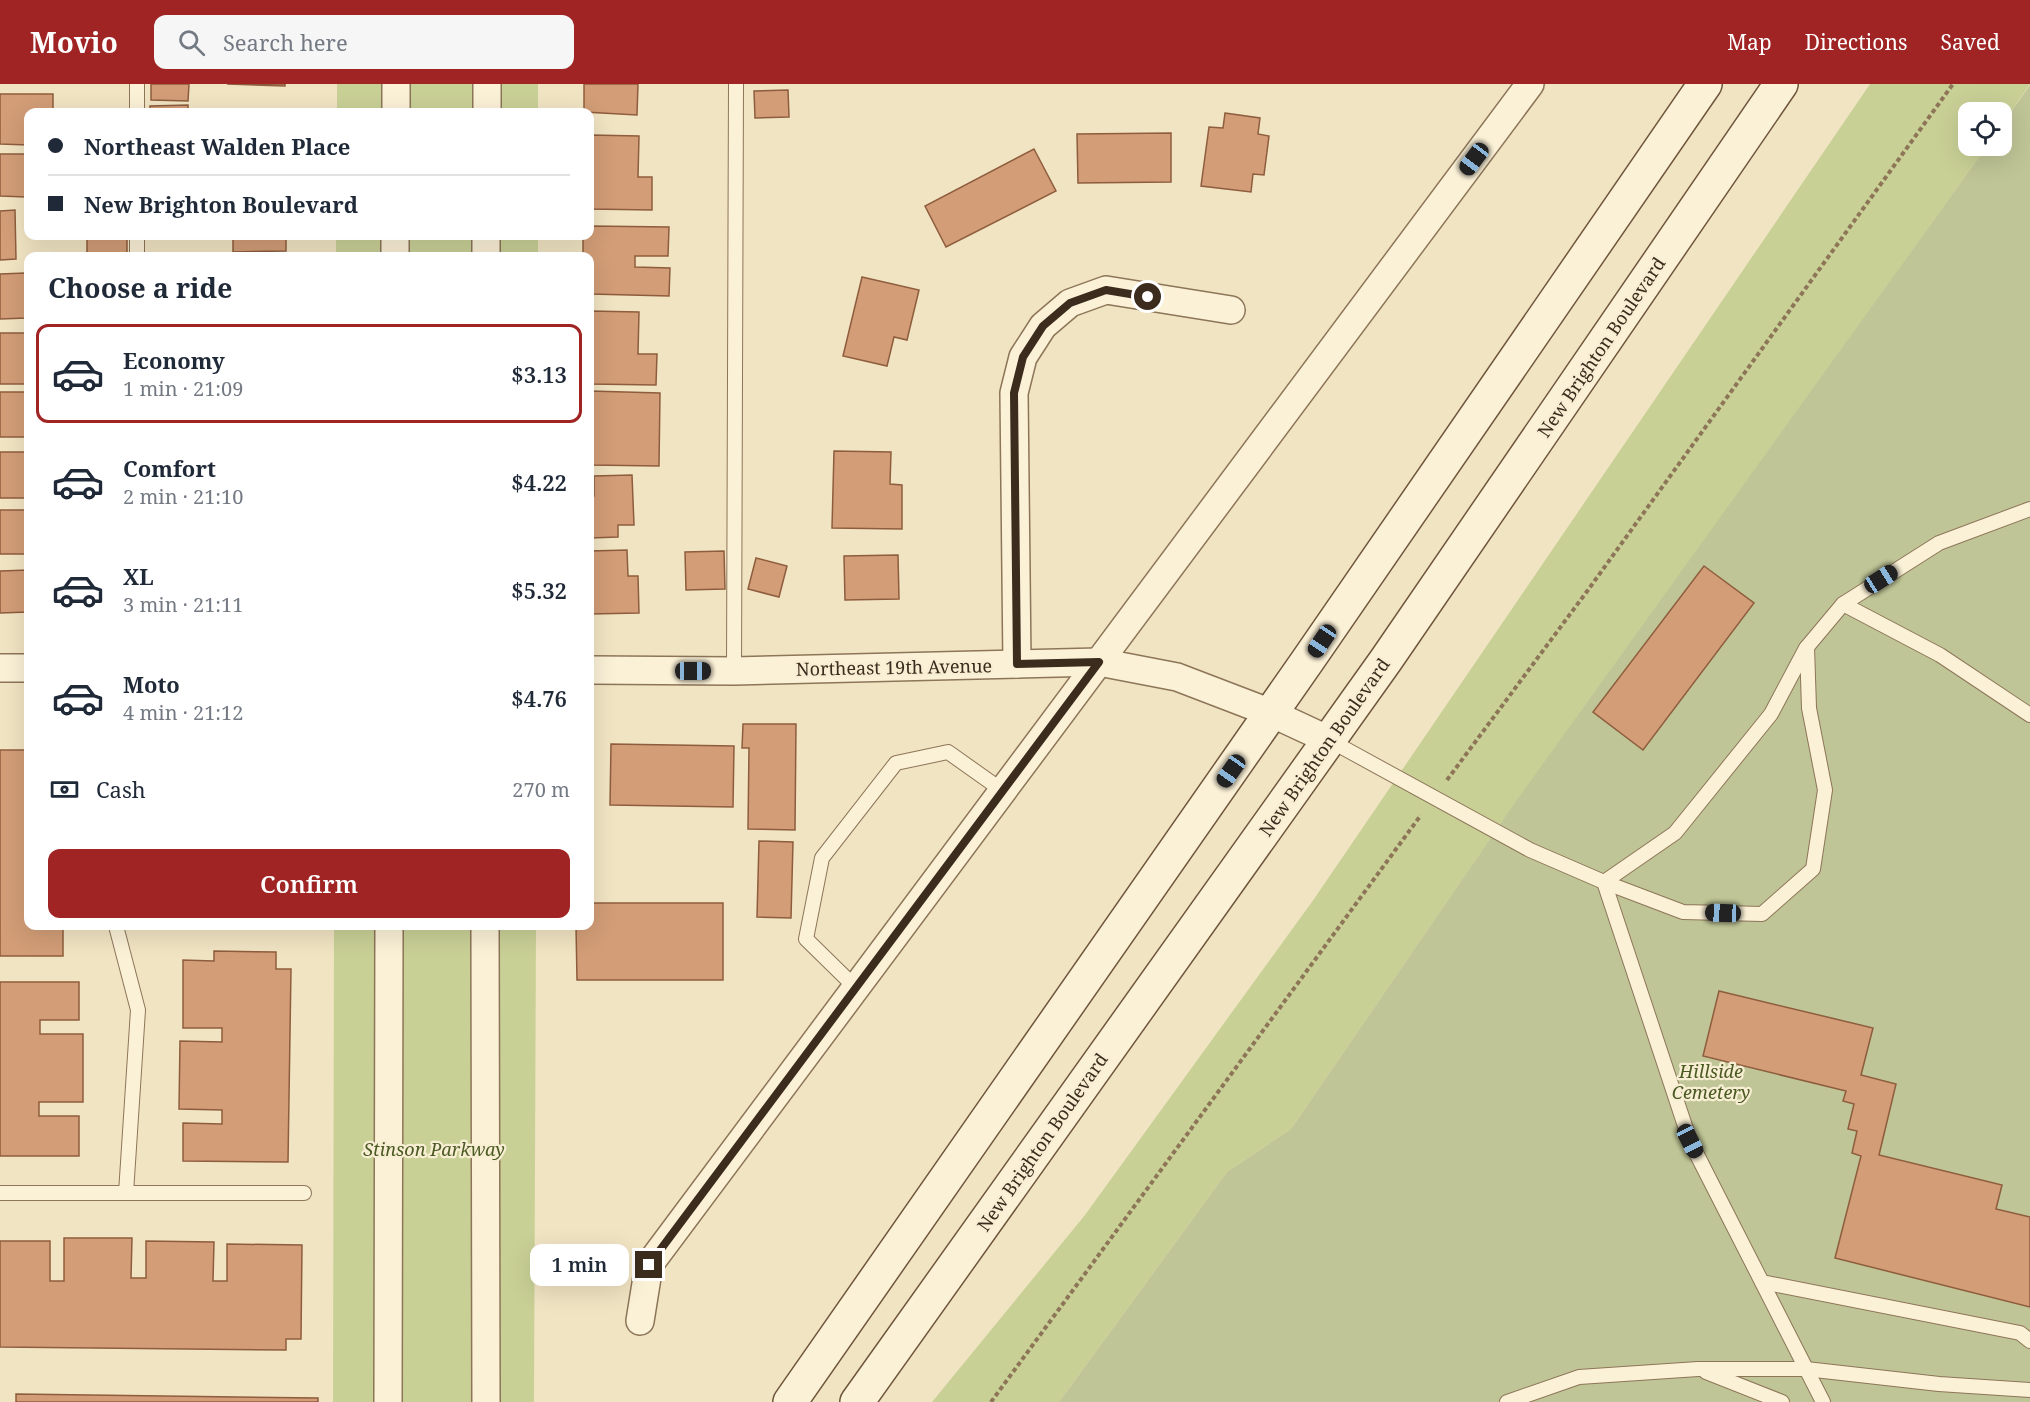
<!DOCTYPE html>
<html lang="en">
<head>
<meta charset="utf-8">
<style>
	body { margin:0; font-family:"Noto Serif",serif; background:#f6f6f7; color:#1f2937; height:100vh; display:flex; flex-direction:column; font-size:22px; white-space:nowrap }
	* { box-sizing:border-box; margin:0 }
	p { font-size:20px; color:#747a83 }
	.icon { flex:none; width:33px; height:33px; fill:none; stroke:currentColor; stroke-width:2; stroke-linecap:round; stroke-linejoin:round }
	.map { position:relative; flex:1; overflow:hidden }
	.side { position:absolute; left:24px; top:168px; width:570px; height:678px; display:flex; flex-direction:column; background:#fff; border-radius:12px; box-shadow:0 6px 24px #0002 }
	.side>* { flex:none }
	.hud { position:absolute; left:24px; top:24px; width:570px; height:132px; border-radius:12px; box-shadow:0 6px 24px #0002; display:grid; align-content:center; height:132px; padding:0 24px; background:#fff }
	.buttons { position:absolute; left:1958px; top:18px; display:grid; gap:12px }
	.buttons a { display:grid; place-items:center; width:54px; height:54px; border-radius:12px; background:#fff; box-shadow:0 6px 24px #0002; font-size:30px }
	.end { position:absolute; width:27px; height:27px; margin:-14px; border:8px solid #3c2c1d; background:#fff; box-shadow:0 0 0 3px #fff }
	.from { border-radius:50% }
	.bubble { position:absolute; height:42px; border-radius:12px; background:#fff; box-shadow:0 6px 24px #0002; font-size:20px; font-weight:600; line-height:42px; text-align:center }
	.car { position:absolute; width:18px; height:36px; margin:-18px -9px; border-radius:8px; box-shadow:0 0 4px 2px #0007; background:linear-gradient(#222 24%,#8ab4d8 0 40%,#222 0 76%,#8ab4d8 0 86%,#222 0) }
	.hud b { display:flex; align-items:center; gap:21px; height:57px; font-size:22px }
	.hud b+b { border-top:2px solid #e0e1e3 }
	.hud i { width:15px; height:15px; background:#1f2937 }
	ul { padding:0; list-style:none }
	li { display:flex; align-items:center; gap:18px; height:99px; margin:0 12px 9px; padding:0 12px; border:3px solid transparent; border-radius:12px }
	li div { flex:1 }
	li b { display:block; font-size:22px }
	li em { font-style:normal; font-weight:600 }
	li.selected { border-color:#a02424 }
	li>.icon { width:54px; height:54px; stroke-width:1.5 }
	h2 { padding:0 24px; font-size:27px; line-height:72px }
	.pay { display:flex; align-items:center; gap:15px; height:66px; padding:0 24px; font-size:22px }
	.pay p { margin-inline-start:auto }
	.primary-button { display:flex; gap:12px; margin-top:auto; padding:12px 24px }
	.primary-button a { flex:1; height:69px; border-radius:12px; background:#a02424; color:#fff; font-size:24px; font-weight:600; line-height:69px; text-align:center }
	header { display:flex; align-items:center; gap:36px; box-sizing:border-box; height:84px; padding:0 30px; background:#a02424; color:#fff }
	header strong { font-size:28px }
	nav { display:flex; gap:33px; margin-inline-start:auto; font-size:21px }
	.search { width:420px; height:54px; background:#f6f6f7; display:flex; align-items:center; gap:15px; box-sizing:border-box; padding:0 21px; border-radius:12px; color:#747a83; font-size:22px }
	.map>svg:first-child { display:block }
</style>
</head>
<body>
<header>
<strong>Movio</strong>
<div class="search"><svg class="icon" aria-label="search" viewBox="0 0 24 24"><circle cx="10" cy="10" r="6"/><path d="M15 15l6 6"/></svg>Search here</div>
<nav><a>Map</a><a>Directions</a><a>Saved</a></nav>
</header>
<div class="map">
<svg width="2030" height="1318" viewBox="0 0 2030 1318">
	<rect width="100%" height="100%" fill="#f1e4c3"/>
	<g fill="#c9d096">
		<rect x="337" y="0" width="201" height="28"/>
		<polygon points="1870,0 2030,0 2001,42 2001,28 1968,28 1968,62 1987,62 1484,764 1291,1045 1227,1088 1059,1318 932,1318 1085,1131 1314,815"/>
		<rect x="336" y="152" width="202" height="20"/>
		<polygon points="334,842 536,842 534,1318 333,1318"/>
	</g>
	<polygon fill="#bfc596" points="2030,1 2030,1318 1059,1318 1227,1088 1291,1045 1514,720 1987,62 2001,62 2001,42"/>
	<g fill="#d29d77" stroke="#8e5d3d" stroke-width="1.5">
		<polygon points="151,0 189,0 188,17 151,16"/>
		<polygon points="227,0 285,0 285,2"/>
		<polygon points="584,0 638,0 637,31 584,28"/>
		<polygon points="788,6 789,33 755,34 754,7"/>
		<polygon points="0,10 53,10 53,28 28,28 28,61 0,60"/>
		<polygon points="188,21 188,28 150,28 150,22"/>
		<polygon points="239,27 278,27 278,28 238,28"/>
		<polygon points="1225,29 1260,34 1258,50 1269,52 1264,91 1253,90 1251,108 1201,102 1209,43 1223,44"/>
		<polygon points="1171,49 1171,98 1078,99 1077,50"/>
		<polygon points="590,51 639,52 638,93 652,93 652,126 590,125"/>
		<polygon points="1034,65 1056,107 946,163 925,122"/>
		<polygon points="0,70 27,70 26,113 0,112"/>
		<polygon points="15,126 16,175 0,176 0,127"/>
		<polygon points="590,142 669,143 668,172 635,172 635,183 670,184 669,212 590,210 590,172 583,172 583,152 590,152"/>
		<rect x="87" y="152" width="40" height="20"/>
		<polygon points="233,152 286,152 286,167 233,168"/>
		<polygon points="25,189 26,234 0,235 0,190"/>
		<polygon points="862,193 919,206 907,256 894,253 887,282 843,272"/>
		<polygon points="590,227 639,228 638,270 657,270 656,301 590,300"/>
		<rect x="0" y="249" width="26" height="51"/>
		<polygon points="590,307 660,309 659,382 590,381"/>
		<rect x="0" y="308" width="28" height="45"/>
		<polygon points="834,367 891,368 890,400 902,401 902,445 832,444"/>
		<rect x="0" y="368" width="28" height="46"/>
		<polygon points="632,391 634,441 618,441 618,453 590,454 590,412 594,412 594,392"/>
		<rect x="0" y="426" width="28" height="44"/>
		<polygon points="627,466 628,492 638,492 639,529 590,530 590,467"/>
		<polygon points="724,467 725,505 686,506 685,468"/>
		<polygon points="898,471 899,515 845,516 844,472"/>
		<polygon points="756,474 787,482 779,513 748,505"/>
		<polygon points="1704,482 1754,519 1643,666 1593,628"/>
		<polygon points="28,486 28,528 0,529 0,487"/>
		<polygon points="743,640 796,640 795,746 748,745 749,664 742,664"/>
		<polygon points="611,660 734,662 733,723 610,721"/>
		<polygon points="0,666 28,666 28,739 25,739 25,753 28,753 28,820 26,820 26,835 28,835 28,842 63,842 63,872 0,872"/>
		<polygon points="759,757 793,758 791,834 757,833"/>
		<polygon points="590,819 723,819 723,896 577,896 576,842 590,842"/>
		<polygon points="214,867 276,868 276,885 291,885 288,1078 183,1077 183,1039 222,1040 222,1026 179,1025 180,957 222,958 222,944 183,944 183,876 214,877"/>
		<polygon points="0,898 79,898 79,936 40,936 40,950 83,950 83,1018 39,1018 39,1032 79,1032 79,1072 0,1072"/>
		<polygon points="1719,907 1873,944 1861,991 1896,1000 1879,1071 2002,1101 1996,1125 2030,1133 2030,1223 1835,1174 1861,1072 1852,1069 1857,1047 1848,1045 1854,1020 1843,1017 1846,1007 1703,972"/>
		<polygon points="64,1154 132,1154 131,1194 146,1194 146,1157 214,1158 213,1197 227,1197 227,1160 302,1161 301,1255 286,1255 286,1266 0,1263 0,1157 50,1157 50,1197 64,1197"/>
		<polygon points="16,1310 318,1314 318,1318 16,1318"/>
	</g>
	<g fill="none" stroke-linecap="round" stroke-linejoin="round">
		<g stroke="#8d7558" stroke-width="16">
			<g id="lane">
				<polyline points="137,28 137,0"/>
				<polyline points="137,172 137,152"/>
				<polyline points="1843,520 1940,571 2030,631"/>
				<polyline points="1806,564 1771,630 1675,749 1604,798 1690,1057 1823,1318"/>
				<polyline points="734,587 736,0"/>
				<polyline points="1329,656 1530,766 1604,798 1683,828 1762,830 1813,785 1825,706 1809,624 1807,563 1843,520 1939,459 2030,425"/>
				<polyline points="116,842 138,926 126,1109"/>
				<polyline points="856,904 806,855 822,774 896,679 948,668 1003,707"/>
				<polyline points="0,1109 304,1109"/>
				<polyline points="1762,1198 2020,1249 2030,1257"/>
				<polyline points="1706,1288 1782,1318"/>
				<polyline points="1507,1318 1579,1293 1698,1285 1806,1285 1939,1300 2030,1306"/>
			</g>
		</g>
		<g stroke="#8d7558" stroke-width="30">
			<g id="street">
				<polyline points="396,28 396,0"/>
				<polyline points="487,28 487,0"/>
				<polyline points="395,172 395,152"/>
				<polyline points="486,172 486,152"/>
				<polyline points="1017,580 1014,309 1023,273 1043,242 1070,219 1106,206 1231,226"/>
				<polyline points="0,584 28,584"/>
				<polyline points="590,586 734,587 1099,578 1177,593 1271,629 1329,656"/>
				<polyline points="485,842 486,1318"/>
				<polyline points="640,1237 649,1181 1530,0"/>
				<polyline points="388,1318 389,842"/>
			</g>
		</g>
		<g stroke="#6f563c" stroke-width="36">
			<g id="secondary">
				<polyline points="790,1318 1308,576 1705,0"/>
				<polyline points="857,1318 1386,576 1781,0"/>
			</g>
		</g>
		<g stroke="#8d7558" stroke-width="4" stroke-dasharray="4.5 3" stroke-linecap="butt">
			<polyline points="1447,696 1588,506 1953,0"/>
			<polyline points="991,1318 1421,731"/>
		</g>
		<use href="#lane" stroke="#fbf1d7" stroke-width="14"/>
		<use href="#street" stroke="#fbf1d7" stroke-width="27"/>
		<use href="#secondary" stroke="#fbf1d7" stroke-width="33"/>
	</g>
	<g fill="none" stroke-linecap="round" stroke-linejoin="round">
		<polyline stroke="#3c2c1d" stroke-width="8" points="649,1181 1099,578 1017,580 1014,309 1023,273 1043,242 1070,219 1106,206 1148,213"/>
	</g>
	<g text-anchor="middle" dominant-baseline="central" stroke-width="4.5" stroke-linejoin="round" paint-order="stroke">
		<g font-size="18" fill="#3c2c1d" stroke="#f8eed3">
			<text transform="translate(1601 263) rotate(-56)">New Brighton Boulevard</text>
			<text transform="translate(894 583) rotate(-1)">Northeast 19th Avenue</text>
			<text transform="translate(1324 663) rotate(-55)">New Brighton Boulevard</text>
			<text transform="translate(1042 1058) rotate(-55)">New Brighton Boulevard</text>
		</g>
		<g font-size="18" font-style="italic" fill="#4b5a23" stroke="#f8eed3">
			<text x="1711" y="987">Hillside<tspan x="1711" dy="21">Cemetery</tspan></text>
			<text x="434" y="1065">Stinson Parkway</text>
		</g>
	</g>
</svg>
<div class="buttons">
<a><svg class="icon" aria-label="locate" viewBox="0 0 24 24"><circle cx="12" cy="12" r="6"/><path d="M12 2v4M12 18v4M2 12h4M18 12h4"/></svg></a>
</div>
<i class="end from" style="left:1148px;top:213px"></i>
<i class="end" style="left:649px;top:1181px"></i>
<div class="bubble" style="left:530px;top:1160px;width:99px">1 min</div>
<i class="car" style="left:1474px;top:75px;rotate:217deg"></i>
<i class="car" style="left:1881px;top:495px;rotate:58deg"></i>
<i class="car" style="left:1322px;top:557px;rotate:214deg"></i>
<i class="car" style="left:693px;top:587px;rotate:90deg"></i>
<i class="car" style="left:1231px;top:687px;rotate:215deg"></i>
<i class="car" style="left:1723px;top:829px;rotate:272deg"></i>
<i class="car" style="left:1690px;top:1057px;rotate:153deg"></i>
<div class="hud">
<b><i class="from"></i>Northeast Walden Place</b>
<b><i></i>New Brighton Boulevard</b>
</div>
<section class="side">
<h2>Choose a ride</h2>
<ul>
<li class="selected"><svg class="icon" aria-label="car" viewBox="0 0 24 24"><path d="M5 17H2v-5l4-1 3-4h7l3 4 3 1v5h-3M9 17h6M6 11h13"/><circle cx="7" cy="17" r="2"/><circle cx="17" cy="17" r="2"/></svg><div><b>Economy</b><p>1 min · 21:09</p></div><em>$3.13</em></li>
<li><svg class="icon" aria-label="car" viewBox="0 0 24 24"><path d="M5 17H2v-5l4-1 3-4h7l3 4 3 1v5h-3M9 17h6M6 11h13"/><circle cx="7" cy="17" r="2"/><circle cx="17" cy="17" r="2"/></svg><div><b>Comfort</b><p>2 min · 21:10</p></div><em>$4.22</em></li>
<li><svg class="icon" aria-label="car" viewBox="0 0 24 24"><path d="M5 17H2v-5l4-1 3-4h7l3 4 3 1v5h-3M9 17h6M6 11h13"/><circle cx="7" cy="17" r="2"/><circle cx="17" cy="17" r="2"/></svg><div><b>XL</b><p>3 min · 21:11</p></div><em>$5.32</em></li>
<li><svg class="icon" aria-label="car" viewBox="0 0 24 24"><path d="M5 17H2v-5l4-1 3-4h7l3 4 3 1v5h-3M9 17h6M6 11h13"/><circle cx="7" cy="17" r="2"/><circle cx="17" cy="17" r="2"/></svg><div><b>Moto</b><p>4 min · 21:12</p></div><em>$4.76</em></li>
</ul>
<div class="pay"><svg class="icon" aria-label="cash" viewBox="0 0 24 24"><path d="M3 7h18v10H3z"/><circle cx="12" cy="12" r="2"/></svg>Cash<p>270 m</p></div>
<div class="primary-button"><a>Confirm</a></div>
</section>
</div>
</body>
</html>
